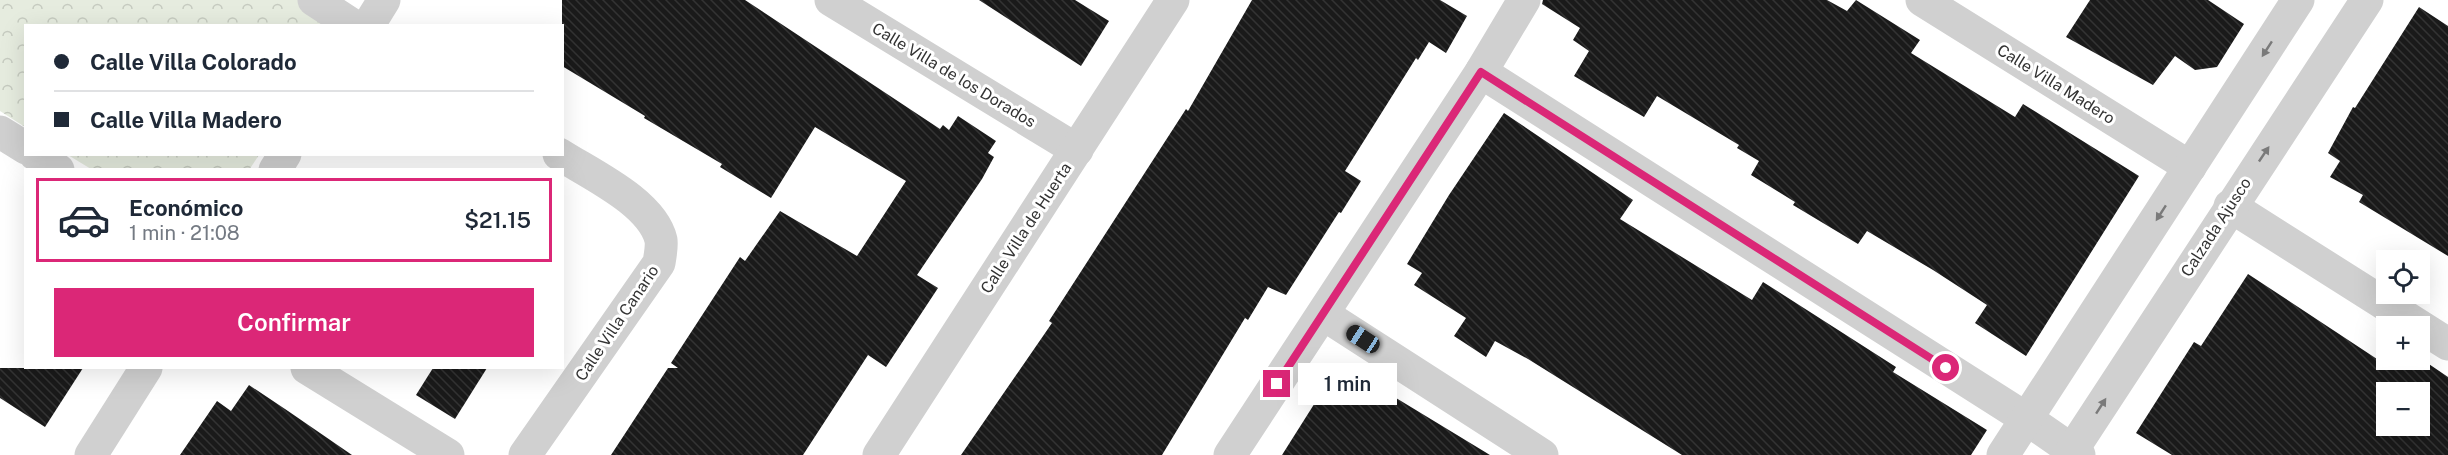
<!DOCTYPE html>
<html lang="es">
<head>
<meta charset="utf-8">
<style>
	body { margin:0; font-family:"Public Sans",sans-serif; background:#f2f2f3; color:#1f2937; height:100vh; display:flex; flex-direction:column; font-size:22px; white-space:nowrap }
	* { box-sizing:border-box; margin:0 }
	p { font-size:20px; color:#747a83 }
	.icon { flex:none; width:33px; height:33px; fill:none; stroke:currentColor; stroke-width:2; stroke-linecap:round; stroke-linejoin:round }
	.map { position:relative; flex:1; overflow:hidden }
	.details { position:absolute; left:24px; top:168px; width:540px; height:201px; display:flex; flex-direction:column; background:#fff; border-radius:0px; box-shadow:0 6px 24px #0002 }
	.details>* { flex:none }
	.banner { position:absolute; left:24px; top:24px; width:540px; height:132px; border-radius:0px; box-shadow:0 6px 24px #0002; display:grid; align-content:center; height:132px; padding:0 30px; background:#fff }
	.buttons { position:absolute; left:2376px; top:250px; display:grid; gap:12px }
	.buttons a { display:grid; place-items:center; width:54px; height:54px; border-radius:0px; background:#fff; box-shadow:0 6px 24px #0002; font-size:30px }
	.end { position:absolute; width:27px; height:27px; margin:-14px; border:8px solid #db2777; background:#fff; box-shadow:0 0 0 3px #fff }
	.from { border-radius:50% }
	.bubble { position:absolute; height:42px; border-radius:0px; background:#fff; box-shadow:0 6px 24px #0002; font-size:20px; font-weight:600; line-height:42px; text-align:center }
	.car { position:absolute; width:18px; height:36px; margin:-18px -9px; border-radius:8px; box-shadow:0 0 4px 2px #0007; background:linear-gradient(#222 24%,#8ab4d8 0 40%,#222 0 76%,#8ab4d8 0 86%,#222 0) }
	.banner b { display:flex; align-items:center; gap:21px; height:57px; font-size:22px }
	.banner b+b { border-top:2px solid #e0e1e3 }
	.banner i { width:15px; height:15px; background:#1f2937 }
	ul { padding:10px 0 0; list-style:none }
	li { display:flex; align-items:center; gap:18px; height:84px; margin:0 12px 9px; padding:0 18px; border:3px solid #e0e1e3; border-radius:0px }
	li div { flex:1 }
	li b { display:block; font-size:22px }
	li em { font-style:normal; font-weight:600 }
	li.current { border-color:#db2777 }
	li>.icon { width:54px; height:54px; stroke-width:1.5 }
	.primary-button { display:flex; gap:12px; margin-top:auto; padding:12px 30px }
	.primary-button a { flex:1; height:69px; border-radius:0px; background:#db2777; color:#fff; font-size:24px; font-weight:600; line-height:69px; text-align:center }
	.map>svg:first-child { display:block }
</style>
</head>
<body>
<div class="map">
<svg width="2448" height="455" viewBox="0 0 2448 455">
	<defs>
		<pattern id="park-crowns" width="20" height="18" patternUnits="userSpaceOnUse" patternTransform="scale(1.5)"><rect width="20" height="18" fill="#e6ecdf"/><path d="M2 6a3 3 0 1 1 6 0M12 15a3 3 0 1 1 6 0" fill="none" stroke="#c6cbc0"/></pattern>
		<pattern id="building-back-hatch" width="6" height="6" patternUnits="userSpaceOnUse" patternTransform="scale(1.5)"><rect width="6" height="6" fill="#1a1a1a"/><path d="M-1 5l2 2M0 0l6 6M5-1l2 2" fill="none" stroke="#333"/></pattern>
	</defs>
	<rect width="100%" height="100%" fill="#fff"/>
	<g fill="url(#park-crowns)">
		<polygon points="0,0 298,0 338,25 26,26 25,127 0,111"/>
		<polygon points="68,155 259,155 249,170 91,169"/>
	</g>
	<g fill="url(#building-back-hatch)" fill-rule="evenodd">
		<polygon points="562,0 745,0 940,129 943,125 949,130 958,116 996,141 988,153 994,157 982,179 917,275 938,288 886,367 868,355 803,455 611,455 668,368 678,368 671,363 740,257 745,261 780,211 857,256 906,181 815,127 771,198 720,167 722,164 644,118 645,116 562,66"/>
		<polygon points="979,0 1075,0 1109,21 1081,66"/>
		<polygon points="1252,0 1440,0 1467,16 1446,53 1429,42 1418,60 1416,58 1345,171 1361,181 1341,213 1339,212 1286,295 1268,287 1248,320 1245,318 1162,455 961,455 1052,323 1049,321 1186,109 1188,111"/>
		<polygon points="1543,0 1827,0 1847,11 1856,0 1920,40 1911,53 2015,117 2023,104 2139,176 2026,356 1975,323 1987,305 1933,270 1867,231 1858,244 1793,205 1795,202 1751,175 1759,161 1737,148 1739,145 1657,96 1644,117 1574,76 1589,51 1573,40 1580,28 1542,4"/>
		<polygon points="2090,0 2208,0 2244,24 2217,67 2195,70 2175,56 2153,85 2066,37"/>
		<polygon points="2419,7 2448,26 2448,256 2359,202 2363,195 2330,177 2340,161 2328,153 2353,107 2355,108"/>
		<polygon points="1504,113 1633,200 1620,219 1752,300 1763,282 1896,367 1893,372 1987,430 1971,455 1682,455 1528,359 1495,341 1486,357 1454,336 1466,318 1414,285 1422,273 1407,264 1449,195"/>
		<path d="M2248 274 2380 361 2386 351V360L2420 358 2448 377V455H2172L2136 433 2194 342 2201 346ZM2386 393H2420V426H2386Z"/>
		<polygon points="0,368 83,368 45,427 0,398"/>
		<polygon points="433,368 487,368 455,419 416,395"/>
		<polygon points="1330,379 1363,400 1373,384 1490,455 1282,455"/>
		<polygon points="249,385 288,411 352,455 180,455 217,401 231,411"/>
	</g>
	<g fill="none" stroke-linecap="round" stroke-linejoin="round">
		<g stroke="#d0d0d0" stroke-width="33">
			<polyline points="314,0 354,26"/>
			<polyline points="831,0 1077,150"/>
			<polyline points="1922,0 2190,167"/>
			<polyline points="368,26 384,0"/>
			<polyline points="1481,72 2027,419 2079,455"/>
			<polyline points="0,132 26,148"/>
			<polyline points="35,154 58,170"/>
			<polyline points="275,170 285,154"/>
			<polyline points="2230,206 2448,344"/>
			<polyline points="1323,314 1542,455"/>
			<polyline points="307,368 448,455"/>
			<polyline points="91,455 146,368"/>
			<path d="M525 455 659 263C660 256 662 247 661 240 652 202 590 174 559 154"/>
			<polyline points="879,455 1173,0"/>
			<polyline points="1230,455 1481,72 1524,0"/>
		</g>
		<g stroke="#d0d0d0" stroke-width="33">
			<polyline points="2003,455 2298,0"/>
			<polyline points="2069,455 2367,0"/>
		</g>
	</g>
	<defs><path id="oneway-solid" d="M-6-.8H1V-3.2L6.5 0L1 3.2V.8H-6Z" transform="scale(1.5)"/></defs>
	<g fill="#7a7a7a">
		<use href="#oneway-solid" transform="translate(2267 49) rotate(123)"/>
		<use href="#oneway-solid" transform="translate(2264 154) rotate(-56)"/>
		<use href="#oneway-solid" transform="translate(2161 213) rotate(123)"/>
		<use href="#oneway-solid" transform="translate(2101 406) rotate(-57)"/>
	</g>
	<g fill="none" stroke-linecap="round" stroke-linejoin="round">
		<polyline stroke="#db2777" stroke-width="8" points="1277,384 1481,72 1946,368"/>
	</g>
	<g text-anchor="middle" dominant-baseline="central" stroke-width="6" stroke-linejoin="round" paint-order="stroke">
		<g font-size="16" fill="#333" stroke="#fff">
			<text transform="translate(954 75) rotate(31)">Calle Villa de los Dorados</text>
			<text transform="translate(2056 84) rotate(32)">Calle Villa Madero</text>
			<text transform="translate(2216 227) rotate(-57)">Calzada Ajusco</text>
			<text transform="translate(1026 228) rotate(-57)">Calle Villa de Huerta</text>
			<text transform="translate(617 323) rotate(-56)">Calle Villa Canario</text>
		</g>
	</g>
</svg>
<div class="buttons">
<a><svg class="icon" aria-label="locate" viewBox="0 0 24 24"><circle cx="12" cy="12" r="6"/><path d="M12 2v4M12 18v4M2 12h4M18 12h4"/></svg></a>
<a>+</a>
<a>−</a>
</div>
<i class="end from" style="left:1946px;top:368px"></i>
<i class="end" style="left:1277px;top:384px"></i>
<div class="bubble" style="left:1298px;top:363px;width:99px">1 min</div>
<i class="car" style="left:1363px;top:339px;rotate:303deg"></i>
<div class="banner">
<b><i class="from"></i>Calle Villa Colorado</b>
<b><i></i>Calle Villa Madero</b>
</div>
<section class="details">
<ul>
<li class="current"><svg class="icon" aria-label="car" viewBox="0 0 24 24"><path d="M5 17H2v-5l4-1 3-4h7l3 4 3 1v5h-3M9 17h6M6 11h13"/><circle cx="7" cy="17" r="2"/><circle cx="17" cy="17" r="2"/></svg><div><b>Económico</b><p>1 min · 21:08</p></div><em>$21.15</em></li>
</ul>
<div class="primary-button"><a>Confirmar</a></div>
</section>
</div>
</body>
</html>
